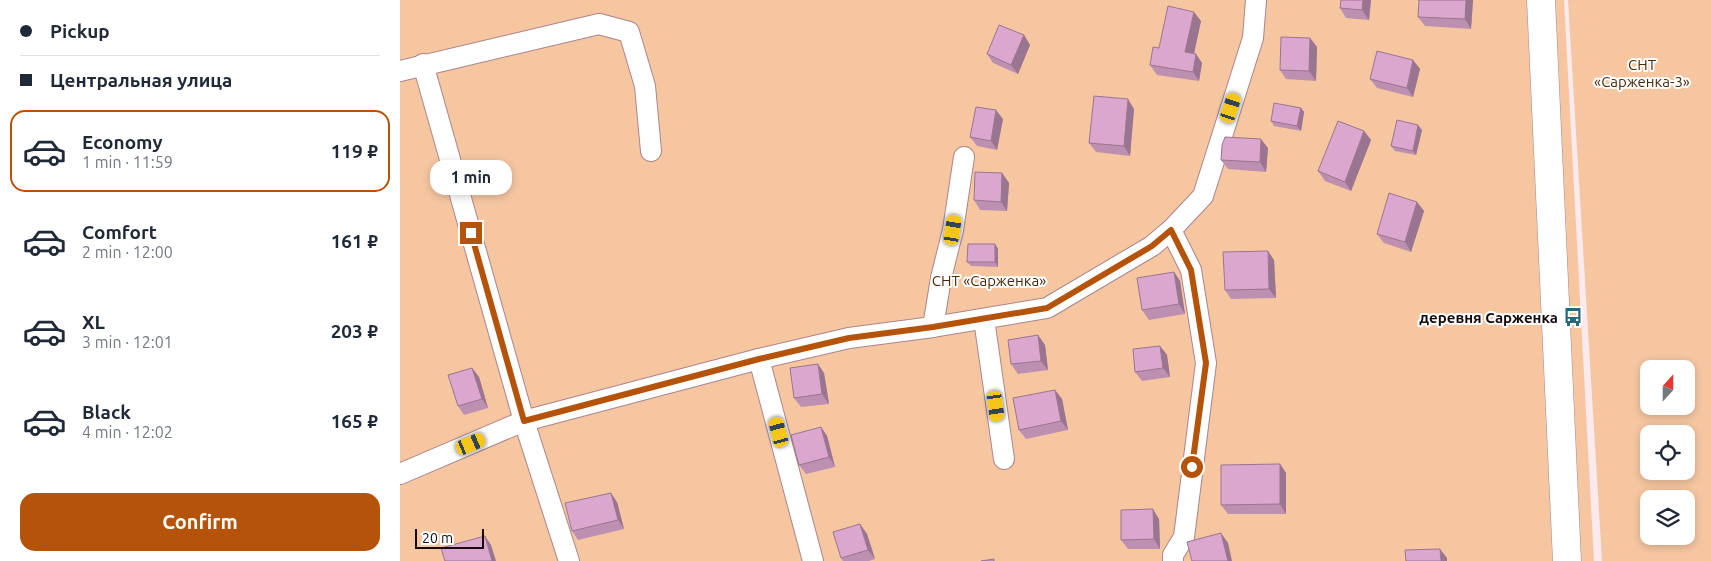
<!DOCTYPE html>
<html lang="en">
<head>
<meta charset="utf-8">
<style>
	body { margin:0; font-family:Ubuntu,sans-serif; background:#f2f2f3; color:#1f2937; height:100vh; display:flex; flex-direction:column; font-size:19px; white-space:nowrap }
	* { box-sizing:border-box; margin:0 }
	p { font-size:16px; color:#747a83 }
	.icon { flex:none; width:28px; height:28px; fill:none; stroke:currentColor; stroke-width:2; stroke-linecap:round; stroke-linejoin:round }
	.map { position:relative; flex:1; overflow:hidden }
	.panel { display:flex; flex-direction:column; background:#fff; width:400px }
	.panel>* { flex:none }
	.banner { display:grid; align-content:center; height:110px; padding:0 20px; background:#fff }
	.needle { width:32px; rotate:21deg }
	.tools { position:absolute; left:1240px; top:360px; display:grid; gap:10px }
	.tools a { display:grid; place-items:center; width:55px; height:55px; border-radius:10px; background:#fff; box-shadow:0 2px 8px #0003; font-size:25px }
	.scale { position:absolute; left:15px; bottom:12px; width:69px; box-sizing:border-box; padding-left:5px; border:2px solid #15090c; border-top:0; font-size:14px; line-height:18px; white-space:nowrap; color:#15090c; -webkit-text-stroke:4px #fff; paint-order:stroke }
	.end { position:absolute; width:22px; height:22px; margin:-11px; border:6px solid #b45309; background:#fff; box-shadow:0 0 0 2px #fff }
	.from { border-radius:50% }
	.bubble { position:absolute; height:35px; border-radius:15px; background:#fff; box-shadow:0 2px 8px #0003; font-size:16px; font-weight:700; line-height:35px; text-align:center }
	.car { position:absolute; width:15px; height:30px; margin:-15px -8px; border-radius:6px; box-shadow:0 0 4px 1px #0007; background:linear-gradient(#f5c518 24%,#345 0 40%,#f5c518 0 76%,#345 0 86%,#f5c518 0) }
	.banner b { display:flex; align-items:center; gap:18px; height:48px; font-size:19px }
	.banner b+b { border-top:1px solid #e0e1e3 }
	.banner i { width:12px; height:12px; background:#1f2937 }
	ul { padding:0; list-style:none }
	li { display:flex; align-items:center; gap:15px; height:82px; margin:0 10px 8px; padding:0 10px; border:2px solid transparent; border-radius:15px }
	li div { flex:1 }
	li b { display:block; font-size:19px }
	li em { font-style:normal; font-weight:700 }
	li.current { border-color:#b45309 }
	li>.icon { width:45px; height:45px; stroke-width:1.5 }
	.primary-button { display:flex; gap:10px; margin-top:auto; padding:10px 20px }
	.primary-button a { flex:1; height:58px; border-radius:15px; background:#b45309; color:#fff; font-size:20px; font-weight:700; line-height:58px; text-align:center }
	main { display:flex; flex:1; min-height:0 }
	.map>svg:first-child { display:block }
</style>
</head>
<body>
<main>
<section class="panel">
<div class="banner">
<b><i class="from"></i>Pickup</b>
<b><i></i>Центральная улица</b>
</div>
<ul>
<li class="current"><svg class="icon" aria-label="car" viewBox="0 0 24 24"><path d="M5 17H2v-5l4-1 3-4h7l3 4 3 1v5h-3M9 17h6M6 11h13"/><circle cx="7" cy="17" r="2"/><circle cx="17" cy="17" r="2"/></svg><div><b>Economy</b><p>1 min · 11:59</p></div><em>119 ₽</em></li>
<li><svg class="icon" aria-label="car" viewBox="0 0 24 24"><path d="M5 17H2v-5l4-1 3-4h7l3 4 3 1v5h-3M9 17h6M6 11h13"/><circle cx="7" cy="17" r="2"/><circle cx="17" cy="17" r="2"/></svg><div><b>Comfort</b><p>2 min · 12:00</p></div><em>161 ₽</em></li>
<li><svg class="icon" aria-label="car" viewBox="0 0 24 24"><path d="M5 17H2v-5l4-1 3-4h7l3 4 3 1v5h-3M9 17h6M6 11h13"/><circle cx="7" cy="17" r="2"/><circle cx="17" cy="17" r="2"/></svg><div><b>XL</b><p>3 min · 12:01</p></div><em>203 ₽</em></li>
<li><svg class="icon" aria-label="car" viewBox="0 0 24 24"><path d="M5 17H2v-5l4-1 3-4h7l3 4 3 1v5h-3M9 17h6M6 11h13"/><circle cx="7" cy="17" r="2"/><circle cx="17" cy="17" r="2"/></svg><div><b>Black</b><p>4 min · 12:02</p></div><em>165 ₽</em></li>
</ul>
<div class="primary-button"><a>Confirm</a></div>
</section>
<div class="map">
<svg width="1311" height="561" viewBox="0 0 1311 561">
	<rect width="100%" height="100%" fill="#faeaed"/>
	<g fill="#f6c6a1" fill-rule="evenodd">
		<polygon points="0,0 1164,0 1194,561 0,561"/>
		<path d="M1168 0H1311V561H1202ZM1249 369H1286V406H1249ZM1249 434H1286V471H1249ZM1249 499H1286V536H1249Z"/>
	</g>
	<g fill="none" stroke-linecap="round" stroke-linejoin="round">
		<g stroke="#aa858d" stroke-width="22">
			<g id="minor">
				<polyline points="23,64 124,421 169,561"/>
				<polyline points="0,71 199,24 229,32 245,86 251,151"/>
				<polyline points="771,230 791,270 806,363 784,537 773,555 773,561"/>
				<polyline points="584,319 604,459"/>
				<polyline points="533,327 541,278 553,230 564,157"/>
				<polyline points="359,359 413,561"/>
				<polyline points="0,474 124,421 359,359 449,338 533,327 647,308 752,246 771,230 803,196 853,38 856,0"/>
			</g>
		</g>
		<g stroke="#aa858d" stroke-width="29">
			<polyline id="secondary" points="1141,0 1167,561"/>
		</g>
		<use href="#minor" stroke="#fff" stroke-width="20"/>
		<use href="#secondary" stroke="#fff" stroke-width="28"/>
	</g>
	<g fill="#bd90b1">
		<polygon points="941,0 971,0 969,20 946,18 940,8"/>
		<polygon points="1073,0 1071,29 1025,26 1018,17"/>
		<polygon points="801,21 794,54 796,54 802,63 799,81 757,75 750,65"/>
		<polygon points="624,35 630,45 618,74 593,63 587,54"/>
		<polygon points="910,38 917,47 916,81 886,79 880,70"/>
		<polygon points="1013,60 1020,69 1013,97 977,88 970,79"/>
		<polygon points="901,108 904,112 901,131 874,126 871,121"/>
		<polygon points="734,109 730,156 696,152 689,143"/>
		<polygon points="603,119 597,150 577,146 570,137"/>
		<polygon points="1022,130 1016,155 995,151 991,146"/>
		<polygon points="964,131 971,140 951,191 925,181 918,171"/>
		<polygon points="868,148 866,172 828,169 821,160"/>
		<polygon points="602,173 609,183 607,211 580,210 574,200"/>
		<polygon points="1017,202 1024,211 1011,252 984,243 977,234"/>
		<polygon points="595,244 598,249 598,267 571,266 567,262"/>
		<polygon points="874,260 876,298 831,299 825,290"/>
		<polygon points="774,272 780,281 785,314 749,320 742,310"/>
		<polygon points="638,335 645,345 648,370 618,374 611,364"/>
		<polygon points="760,346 767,355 770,377 742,381 735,372"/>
		<polygon points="72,368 79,377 88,408 64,415 58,406"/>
		<polygon points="424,373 429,404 401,407 394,398"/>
		<polygon points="655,390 662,399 668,430 626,439 619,430"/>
		<polygon points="421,427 427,436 435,467 406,474 399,465"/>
		<polygon points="880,464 886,473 886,514 828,514 821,505"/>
		<polygon points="217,502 224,529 178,540 172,531"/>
		<polygon points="759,519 760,549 728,549 721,540"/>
		<polygon points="460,524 467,534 475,559 469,561 443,561 441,558"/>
	</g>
	<g fill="#9a7590">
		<polygon points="963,0 971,0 969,20 962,10"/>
		<polygon points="1066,0 1073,0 1071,29 1065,19"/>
		<polygon points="794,12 801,21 792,62 785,52"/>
		<polygon points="624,35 630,45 618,74 611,65"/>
		<polygon points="910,38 917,47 916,81 909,71"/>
		<polygon points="796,54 802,63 799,81 793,72"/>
		<polygon points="1013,60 1020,69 1013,97 1007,88"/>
		<polygon points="728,99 734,109 730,156 724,146"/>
		<polygon points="901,108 904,112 901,131 897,126"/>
		<polygon points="596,110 603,119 597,150 591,141"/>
		<polygon points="1018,125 1022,130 1016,155 1013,151"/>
		<polygon points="964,131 971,140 951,191 945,182"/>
		<polygon points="861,139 868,148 866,172 860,162"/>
		<polygon points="602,173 609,183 607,211 601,202"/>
		<polygon points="1017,202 1024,211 1011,252 1005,242"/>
		<polygon points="595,244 598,249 598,267 595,262"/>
		<polygon points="868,251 874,260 876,298 869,289"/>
		<polygon points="774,272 780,281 785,314 779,304"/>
		<polygon points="638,335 645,345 648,370 641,361"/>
		<polygon points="760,346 767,355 770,377 763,368"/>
		<polygon points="418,364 424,373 429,404 422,394"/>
		<polygon points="72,368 79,377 88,408 82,399"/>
		<polygon points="655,390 662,399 668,430 661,421"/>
		<polygon points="421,427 427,436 435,467 429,457"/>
		<polygon points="880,464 886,473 886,514 880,504"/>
		<polygon points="211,493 217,502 224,529 218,520"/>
		<polygon points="753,509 759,519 760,549 754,539"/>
		<polygon points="460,524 467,534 475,559 468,550"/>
		<polygon points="821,533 828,543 832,561 828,561"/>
		<polygon points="85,536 91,545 96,561 92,561"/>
		<polygon points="1040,549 1047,558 1047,561 1041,561"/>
	</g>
	<g fill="#dca7ce" stroke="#9a7590">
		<polygon points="941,0 963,0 962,10 940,8"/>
		<polygon points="1019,0 1066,0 1065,19 1018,17"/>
		<polygon points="768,6 794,12 785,52 796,54 793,72 750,65 753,47 759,48"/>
		<polygon points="599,25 624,35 611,65 587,54"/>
		<polygon points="881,37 910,38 909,71 880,70"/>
		<polygon points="977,51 1013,60 1007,88 970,79"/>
		<polygon points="694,96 728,99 724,146 689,143"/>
		<polygon points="874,103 901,108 897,126 871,121"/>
		<polygon points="576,107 596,110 591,141 570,137"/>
		<polygon points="997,120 1018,125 1013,151 991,146"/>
		<polygon points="938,121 964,131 945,182 918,171"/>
		<polygon points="825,137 861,139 860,162 821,160 822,145"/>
		<polygon points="575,172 602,173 601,202 574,200"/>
		<polygon points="989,193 1017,202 1005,242 977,234"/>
		<polygon points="568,244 595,244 595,262 567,262"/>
		<polygon points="868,251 869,289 825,290 823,252"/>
		<polygon points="774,272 779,304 742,310 737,278"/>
		<polygon points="638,335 641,361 611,364 608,340"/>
		<polygon points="760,346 763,368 735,372 733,349"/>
		<polygon points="418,364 422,394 394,398 390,368"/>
		<polygon points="72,368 82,399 58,406 48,375"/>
		<polygon points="655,390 661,421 619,430 613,398"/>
		<polygon points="421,427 429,457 399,465 391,435"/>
		<polygon points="880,464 880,504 821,505 821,465"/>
		<polygon points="211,493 218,520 172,531 165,503"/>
		<polygon points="753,509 754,539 721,540 721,510"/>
		<polygon points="460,524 468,550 441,558 433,532"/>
		<polygon points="821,533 828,561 792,561 787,542"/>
		<polygon points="85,536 92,561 45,561 41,548"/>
		<polygon points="1040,549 1041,561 1006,561 1005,550"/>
		<polygon points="594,559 594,561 581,561"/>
	</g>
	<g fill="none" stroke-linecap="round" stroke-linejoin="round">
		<polyline stroke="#b45309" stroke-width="6" points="71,233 124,421 359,359 449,338 533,327 647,308 752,246 771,230 791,270 806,363 792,467"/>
	</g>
	<defs>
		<g id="bus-bare" transform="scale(1.5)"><path d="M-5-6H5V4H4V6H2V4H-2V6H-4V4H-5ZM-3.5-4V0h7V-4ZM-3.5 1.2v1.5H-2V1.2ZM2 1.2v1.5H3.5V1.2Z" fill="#29677d" stroke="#fff" stroke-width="2.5" paint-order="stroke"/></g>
	</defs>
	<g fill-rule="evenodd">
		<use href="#bus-bare" x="1173" y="317"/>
	</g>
	<g text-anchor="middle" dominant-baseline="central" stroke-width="4" stroke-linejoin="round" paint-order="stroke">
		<g font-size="15" fill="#4b2a0a" stroke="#fff">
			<text x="1242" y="64">СНТ<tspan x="1242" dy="17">«Сарженка-3»</tspan></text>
			<text x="589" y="280">СНТ «Сарженка»</text>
		</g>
		<g font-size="15" font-weight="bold" fill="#15090c" stroke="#fff" text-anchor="end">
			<text x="1158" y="317">деревня Сарженка</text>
		</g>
	</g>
</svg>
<div class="tools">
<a><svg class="needle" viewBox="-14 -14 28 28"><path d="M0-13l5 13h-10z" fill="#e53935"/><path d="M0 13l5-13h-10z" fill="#747a83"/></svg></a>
<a><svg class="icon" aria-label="locate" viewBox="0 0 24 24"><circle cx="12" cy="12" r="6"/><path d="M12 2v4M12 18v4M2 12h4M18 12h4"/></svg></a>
<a><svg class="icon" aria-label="layers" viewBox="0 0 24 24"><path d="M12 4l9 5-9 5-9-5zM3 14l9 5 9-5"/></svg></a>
</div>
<div class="scale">20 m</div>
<i class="end from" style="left:792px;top:467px"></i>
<i class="end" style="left:71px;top:233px"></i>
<div class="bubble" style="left:30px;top:160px;width:82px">1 min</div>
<i class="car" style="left:831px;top:108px;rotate:18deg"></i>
<i class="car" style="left:553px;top:230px;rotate:9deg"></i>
<i class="car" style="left:596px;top:406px;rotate:172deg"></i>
<i class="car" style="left:379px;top:432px;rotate:345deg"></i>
<i class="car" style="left:71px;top:444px;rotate:67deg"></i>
</div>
</main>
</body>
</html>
